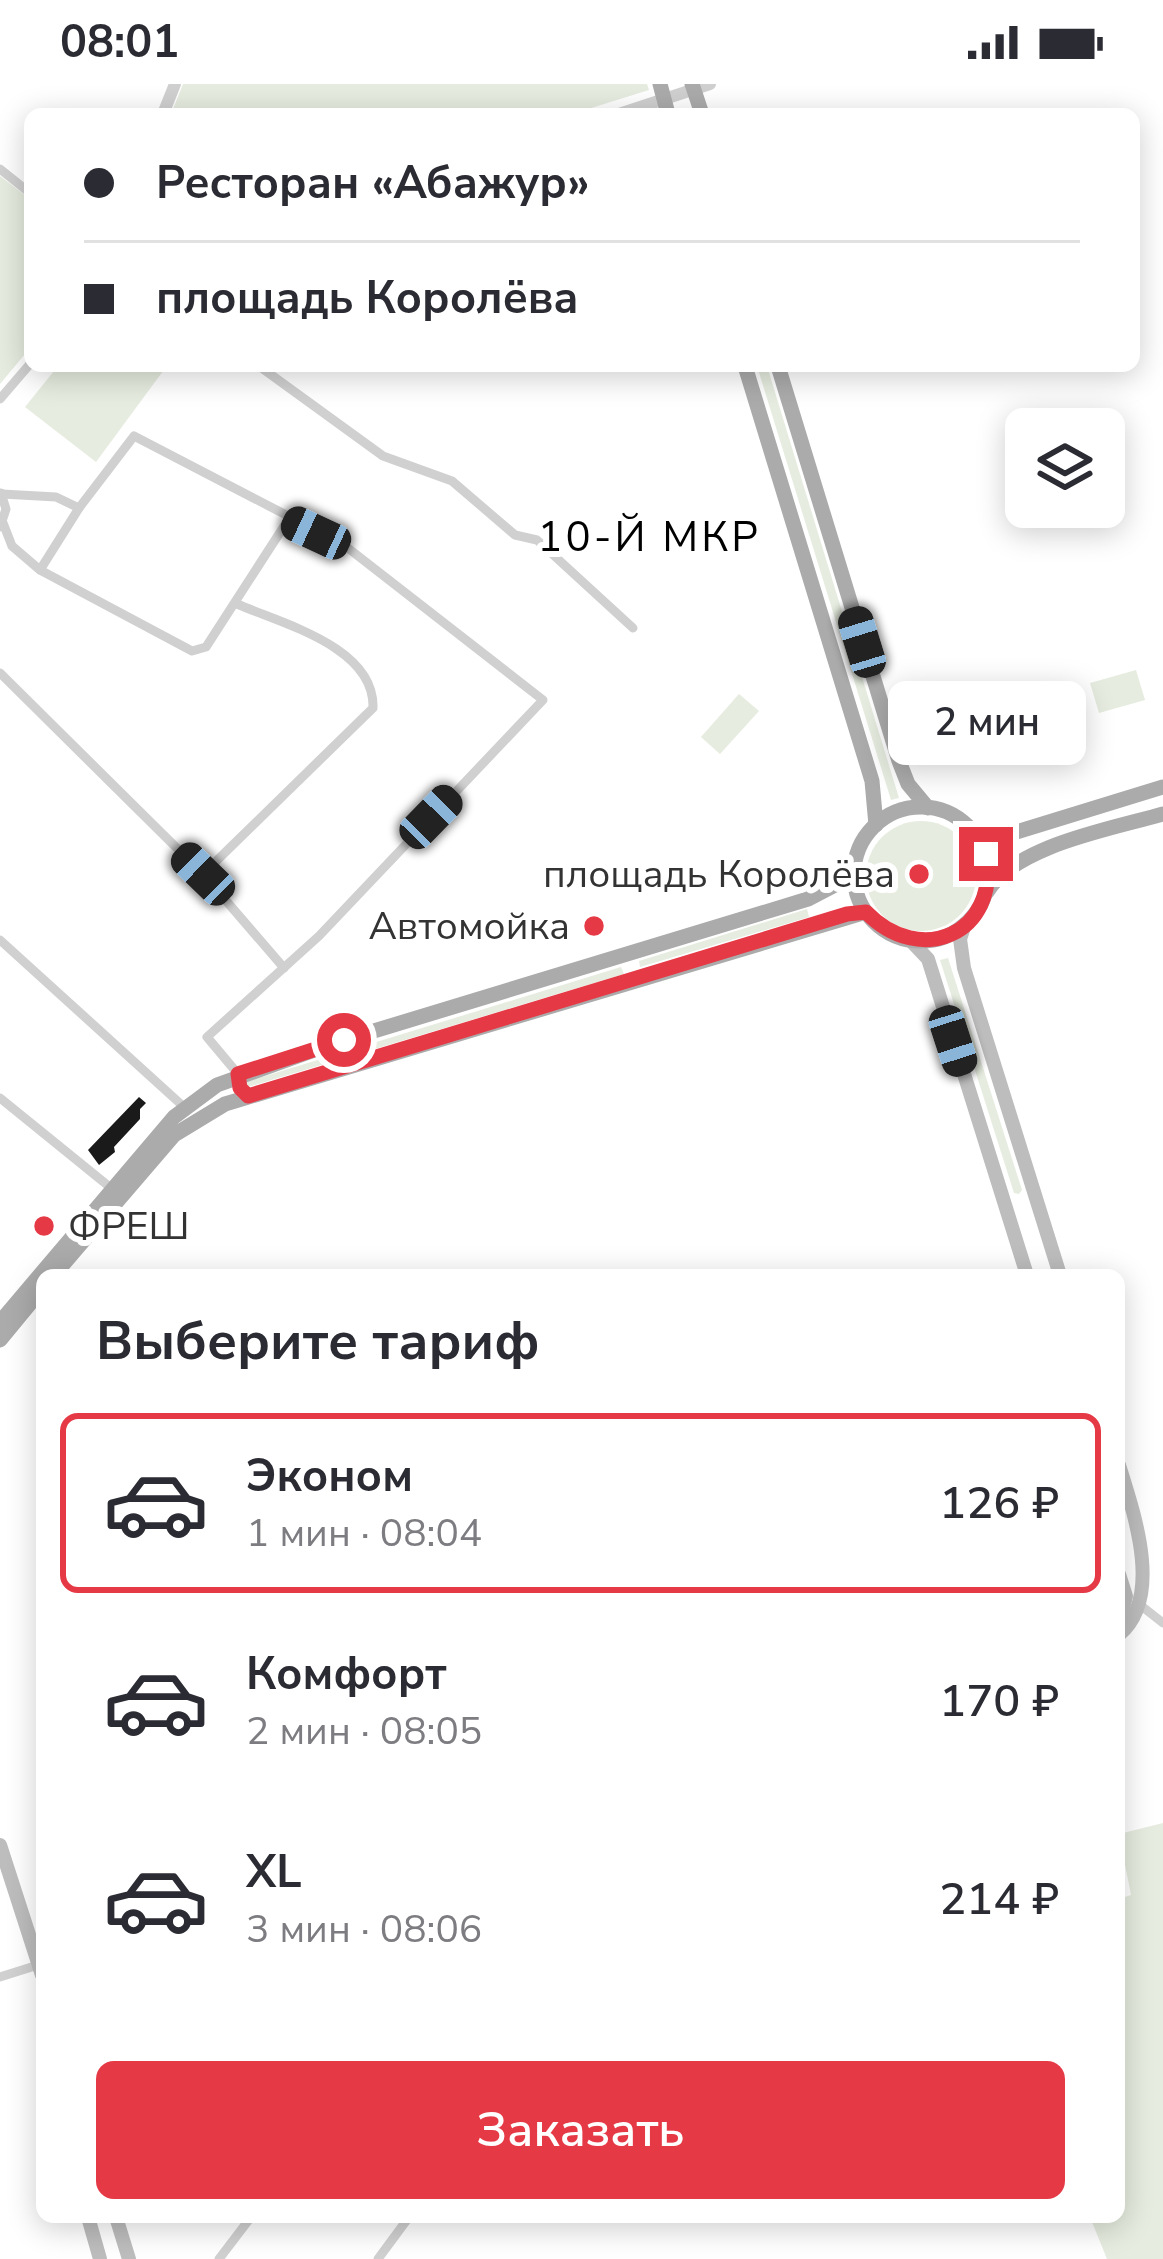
<!DOCTYPE html>
<html lang="ru">
<head>
<meta charset="utf-8">
<style>
	body { margin:0; font-family:"Nunito Sans",sans-serif; background:#f2f2f3; color:#2b2b33; height:100vh; display:flex; flex-direction:column; font-size:45px; white-space:nowrap }
	* { box-sizing:border-box; margin:0 }
	p { font-size:39px; color:#7c7c81 }
	.icon { flex:none; width:66px; height:66px; fill:none; stroke:currentColor; stroke-width:2; stroke-linecap:round; stroke-linejoin:round }
	.map { position:relative; flex:1; overflow:hidden }
	.side { position:absolute; left:36px; top:1185px; width:1089px; height:954px; display:flex; flex-direction:column; background:#fff; border-radius:18px; box-shadow:0 6px 30px #0003 }
	.side>* { flex:none }
	.top-card { position:absolute; left:24px; top:24px; width:1116px; height:264px; border-radius:18px; box-shadow:0 6px 30px #0003; display:grid; align-content:center; height:264px; padding:0 60px; background:#fff }
	.controls { position:absolute; left:1005px; top:324px; display:grid; gap:24px }
	.controls a { display:grid; place-items:center; width:120px; height:120px; border-radius:18px; background:#fff; box-shadow:0 6px 30px #0003; font-size:60px }
	.end { position:absolute; width:54px; height:54px; margin:-27px; border:15px solid #e63946; background:#fff; box-shadow:0 0 0 6px #fff }
	.from { border-radius:50% }
	.bubble { position:absolute; height:84px; border-radius:18px; background:#fff; box-shadow:0 6px 30px #0003; font-size:39px; font-weight:600; line-height:84px; text-align:center }
	.car { position:absolute; width:36px; height:72px; margin:-36px -18px; border-radius:15px; box-shadow:0 0 9px 3px #0007; background:linear-gradient(#222 24%,#8ab4d8 0 40%,#222 0 76%,#8ab4d8 0 86%,#222 0) }
	.top-card b { display:flex; align-items:center; gap:42px; height:114px; font-size:45px }
	.top-card b+b { border-top:3px solid #e1e1e2 }
	.top-card i { width:30px; height:30px; background:#2b2b33 }
	ul { padding:0; list-style:none }
	li { display:flex; align-items:center; gap:36px; height:180px; margin:0 24px 18px; padding:0 36px; border:6px solid transparent; border-radius:18px }
	li div { flex:1 }
	li b { display:block; font-size:45px }
	li em { font-style:normal; font-weight:600 }
	li.active { border-color:#e63946 }
	li>.icon { width:108px; height:108px; stroke-width:1.5 }
	h2 { padding:0 60px; font-size:54px; line-height:144px }
	.primary-button { display:flex; gap:24px; margin-top:auto; padding:24px 60px }
	.primary-button a { flex:1; height:138px; border-radius:18px; background:#e63946; color:#fff; font-size:48px; font-weight:600; line-height:138px; text-align:center }
	.status { display:flex; justify-content:space-between; align-items:center; height:84px; padding:0 60px; background:#fff; direction:ltr }
	.status svg { height:33px; fill:currentColor }
	.map>svg:first-child { display:block }
</style>
</head>
<body>
<div class="status"><b>08:01</b><svg viewBox="0 0 49 12"><path d="M0 12V9h3v3zM5 12V6h3v6zM10 12V3h3v9zM15 12V0h3v12zM26 1h20v11H26zM47 4h2v5h-2z"/></svg></div>
<div class="map">
<svg width="1163" height="2175" viewBox="0 0 1163 2175">
	<rect width="100%" height="100%" fill="#fff"/>
	<g fill="#e6ecdf">
		<polygon points="183,0 647,0 649,6 572,30 171,30"/>
		<polygon points="0,92 30,115 30,264 0,300"/>
		<polygon points="58,282 165,282 166,283 96,378 25,323"/>
		<polygon points="757,282 767,282 899,714 891,716"/>
		<polygon points="1136,586 1145,616 1099,629 1090,599"/>
		<polygon points="739,610 759,627 720,670 701,653"/>
		<circle cx="921" cy="792" r="55"/>
		<polygon points="807,825 809,833 640,883 639,877"/>
		<polygon points="948,874 1022,1106 1019,1110 1014,1109 940,876"/>
		<polygon points="621,883 624,890 248,1003 246,998"/>
		<polygon points="1163,1739 1163,2175 1107,2175 1090,2133 1119,2133 1119,1815 1131,1811 1119,1750"/>
	</g>
	<polygon fill="#1a1a1a" points="139,1013 146,1019 140,1025 140,1035 114,1063 115,1068 99,1081 88,1066"/>
	<g fill="none" stroke-linecap="round" stroke-linejoin="round">
		<g stroke="#d0d0d0" stroke-width="9">
			<polyline points="0,85 30,109"/>
			<polyline points="259,282 383,372 452,397 515,451 537,456 633,544"/>
			<polyline points="0,315 30,280"/>
			<polyline points="2,410 56,413 79,424"/>
			<polyline points="3,439 12,462 40,486 192,567 206,563 288,436"/>
			<polyline points="0,443 6,425 1,409"/>
			<polyline points="40,486 79,424 134,352 344,461 543,616 319,852 207,953 238,990"/>
			<polyline points="0,589 203,790 284,884"/>
			<path d="M203 790 373 624C375 563 283 540 237 520"/>
			<polyline points="0,856 184,1023"/>
			<polyline points="0,1014 111,1104"/>
			<polyline points="1144,1524 1163,1539"/>
			<polyline points="0,1893 38,1881"/>
			<polyline points="219,2175 251,2133"/>
			<polyline points="378,2175 409,2133"/>
		</g>
		<g stroke="#d0d0d0" stroke-width="12">
			<polyline points="163,30 175,0"/>
			<polyline points="619,30 710,0"/>
		</g>
		<g stroke="#bdbdbd" stroke-width="14">
			<polyline points="964,843 960,855 964,884 1060,1191"/>
			<polyline points="911,857 928,875 1027,1191"/>
			<path d="M1119 1381C1135 1432 1163 1514 1119 1551"/>
			<polyline points="1119,1490 1126,1512 1119,1541"/>
			<polyline points="0,1761 42,1891"/>
			<polyline points="88,2133 100,2175"/>
			<polyline points="116,2133 129,2175"/>
		</g>
		<g stroke="#ababab" stroke-width="15">
			<polyline points="660,0 668,30"/>
			<polyline points="692,0 702,30"/>
			<polyline points="745,282 872,697 876,741"/>
			<polyline points="778,282 899,677 908,700 928,724"/>
			<circle cx="921" cy="790" r="67"/>
			<polyline points="971,744 987,751 1010,750 1163,703"/>
			<path d="M987 808C1016 761 1112 745 1163 730"/>
			<polyline points="54,1191 174,1051 225,1020 866,828"/>
			<polyline points="0,1238 174,1033 217,1001 331,960 808,815 854,791"/>
			<polyline points="0,1256 42,1205"/>
		</g>
	</g>
	<g fill="none" stroke-linecap="round" stroke-linejoin="round">
		<path stroke="#e63946" stroke-width="15" d="M344 956 238 990 240 1004 248 1012 847 830 866 828C920 884 1000 850 986 770"/>
	</g>
	<g fill="#e63946" stroke="#fff" stroke-width="4.5">
		<circle cx="919" cy="790" r="12"/>
		<circle cx="594" cy="842" r="12"/>
		<circle cx="44" cy="1142" r="12"/>
	</g>
	<g text-anchor="middle" dominant-baseline="central" stroke-width="12" stroke-linejoin="round" paint-order="stroke">
		<g font-size="39" fill="#333" stroke="#fff" text-anchor="end">
			<text x="895" y="790">площадь Королёва</text>
			<text x="570" y="842">Автомойка</text>
			<text x="68" y="1142" text-anchor="start">ФРЕШ</text>
		</g>
		<g font-size="42" letter-spacing="3" fill="#000" stroke="#fff">
			<text x="649" y="453">10-Й МКР</text>
		</g>
	</g>
</svg>
<div class="controls">
<a><svg class="icon" aria-label="layers" viewBox="0 0 24 24"><path d="M12 4l9 5-9 5-9-5zM3 14l9 5 9-5"/></svg></a>
</div>
<i class="end from" style="left:344px;top:956px"></i>
<i class="end" style="left:986px;top:770px"></i>
<div class="bubble" style="left:888px;top:597px;width:198px">2 мин</div>
<i class="car" style="left:316px;top:449px;rotate:295deg"></i>
<i class="car" style="left:862px;top:558px;rotate:343deg"></i>
<i class="car" style="left:431px;top:733px;rotate:44deg"></i>
<i class="car" style="left:203px;top:790px;rotate:314deg"></i>
<i class="car" style="left:953px;top:957px;rotate:162deg"></i>
<div class="top-card">
<b><i class="from"></i>Ресторан «Абажур»</b>
<b><i></i>площадь Королёва</b>
</div>
<section class="side">
<h2>Выберите тариф</h2>
<ul>
<li class="active"><svg class="icon" aria-label="car" viewBox="0 0 24 24"><path d="M5 17H2v-5l4-1 3-4h7l3 4 3 1v5h-3M9 17h6M6 11h13"/><circle cx="7" cy="17" r="2"/><circle cx="17" cy="17" r="2"/></svg><div><b>Эконом</b><p>1 мин · 08:04</p></div><em>126 ₽</em></li>
<li><svg class="icon" aria-label="car" viewBox="0 0 24 24"><path d="M5 17H2v-5l4-1 3-4h7l3 4 3 1v5h-3M9 17h6M6 11h13"/><circle cx="7" cy="17" r="2"/><circle cx="17" cy="17" r="2"/></svg><div><b>Комфорт</b><p>2 мин · 08:05</p></div><em>170 ₽</em></li>
<li><svg class="icon" aria-label="car" viewBox="0 0 24 24"><path d="M5 17H2v-5l4-1 3-4h7l3 4 3 1v5h-3M9 17h6M6 11h13"/><circle cx="7" cy="17" r="2"/><circle cx="17" cy="17" r="2"/></svg><div><b>XL</b><p>3 мин · 08:06</p></div><em>214 ₽</em></li>
</ul>
<div class="primary-button"><a>Заказать</a></div>
</section>
</div>
</body>
</html>
